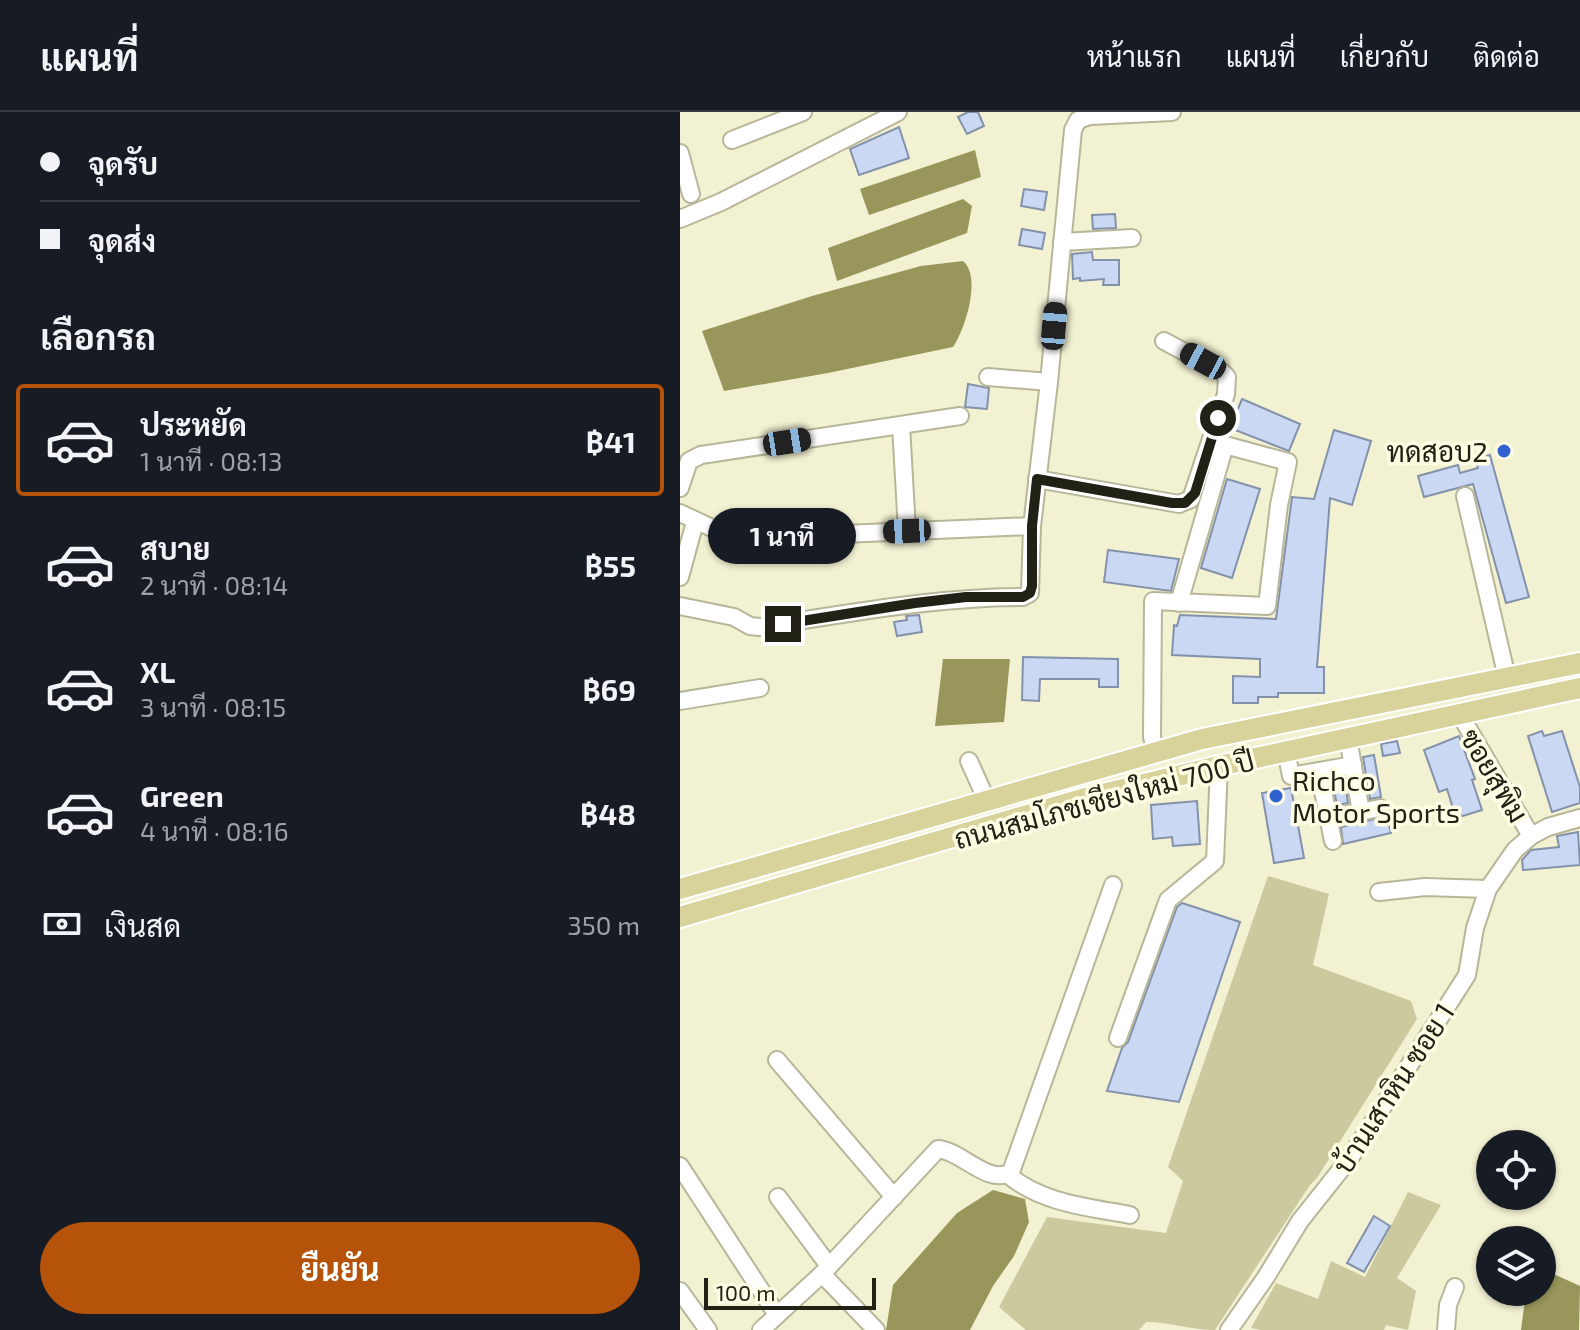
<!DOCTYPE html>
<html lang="th">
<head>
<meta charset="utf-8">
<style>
	body { margin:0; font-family:"Exo 2",Sarabun,sans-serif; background:#20242c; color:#f1f3f6; height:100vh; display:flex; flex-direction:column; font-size:30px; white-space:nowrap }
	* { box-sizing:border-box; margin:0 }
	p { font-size:26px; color:#9ea1a6 }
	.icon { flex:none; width:44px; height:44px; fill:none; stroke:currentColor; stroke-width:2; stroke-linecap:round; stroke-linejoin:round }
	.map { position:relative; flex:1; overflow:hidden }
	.side { display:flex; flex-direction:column; background:#171b24; width:680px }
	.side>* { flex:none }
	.banner { display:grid; align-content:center; height:176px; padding:0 40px; background:#171b24 }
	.fabs { position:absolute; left:796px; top:1018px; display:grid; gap:16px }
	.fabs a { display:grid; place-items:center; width:80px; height:80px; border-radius:50%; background:#171b24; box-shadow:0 2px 6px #0004; font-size:40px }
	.scale { position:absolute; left:24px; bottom:20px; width:172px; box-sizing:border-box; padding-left:8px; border:4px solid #222116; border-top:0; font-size:22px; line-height:28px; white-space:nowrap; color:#222116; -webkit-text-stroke:6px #fffee5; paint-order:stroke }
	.end { position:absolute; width:36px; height:36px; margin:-18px; border:10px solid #222116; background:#fff; box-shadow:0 0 0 4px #fff }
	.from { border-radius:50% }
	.bubble { position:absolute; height:56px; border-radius:28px; background:#171b24; box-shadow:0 2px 6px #0004; font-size:26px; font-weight:700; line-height:56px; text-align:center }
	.car { position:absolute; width:24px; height:48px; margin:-24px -12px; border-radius:10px; box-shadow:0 0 6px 2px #0007; background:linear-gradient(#222 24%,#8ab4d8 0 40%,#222 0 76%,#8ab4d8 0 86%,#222 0) }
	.banner b { display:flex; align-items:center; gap:28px; height:76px; font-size:30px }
	.banner b+b { border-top:2px solid #363941 }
	.banner i { width:20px; height:20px; background:#f1f3f6 }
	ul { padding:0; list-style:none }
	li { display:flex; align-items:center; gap:24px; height:112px; margin:0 16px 12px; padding:0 24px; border:4px solid transparent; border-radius:8px }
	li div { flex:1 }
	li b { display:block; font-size:30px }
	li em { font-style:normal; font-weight:700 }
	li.on { border-color:#b45309 }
	li>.icon { width:72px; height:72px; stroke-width:1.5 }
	h2 { padding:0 40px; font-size:36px; line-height:96px }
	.pay { display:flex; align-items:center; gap:20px; height:88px; padding:0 40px; font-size:30px }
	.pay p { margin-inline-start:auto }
	.primary-button { display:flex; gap:16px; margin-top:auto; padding:16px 40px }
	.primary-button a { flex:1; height:92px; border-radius:48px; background:#b45309; color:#fff; font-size:32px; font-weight:700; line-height:92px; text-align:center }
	header { display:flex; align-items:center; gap:48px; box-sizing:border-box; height:112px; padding:0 40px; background:#171b24; border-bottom:2px solid #363941 }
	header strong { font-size:38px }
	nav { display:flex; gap:44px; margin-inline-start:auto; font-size:28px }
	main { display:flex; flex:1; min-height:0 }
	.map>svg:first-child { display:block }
</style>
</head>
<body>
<header>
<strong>แผนที่</strong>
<nav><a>หน้าแรก</a><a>แผนที่</a><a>เกี่ยวกับ</a><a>ติดต่อ</a></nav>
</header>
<main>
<section class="side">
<div class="banner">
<b><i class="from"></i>จุดรับ</b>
<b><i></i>จุดส่ง</b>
</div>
<h2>เลือกรถ</h2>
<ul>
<li class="on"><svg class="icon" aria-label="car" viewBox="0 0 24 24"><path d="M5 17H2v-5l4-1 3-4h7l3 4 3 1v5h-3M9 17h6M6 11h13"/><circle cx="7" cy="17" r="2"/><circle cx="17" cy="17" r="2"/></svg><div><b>ประหยัด</b><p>1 นาที · 08:13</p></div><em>฿41</em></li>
<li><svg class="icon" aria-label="car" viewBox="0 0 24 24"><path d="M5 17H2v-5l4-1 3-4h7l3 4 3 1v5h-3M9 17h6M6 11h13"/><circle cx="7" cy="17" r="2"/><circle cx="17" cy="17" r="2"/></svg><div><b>สบาย</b><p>2 นาที · 08:14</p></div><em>฿55</em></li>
<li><svg class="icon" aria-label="car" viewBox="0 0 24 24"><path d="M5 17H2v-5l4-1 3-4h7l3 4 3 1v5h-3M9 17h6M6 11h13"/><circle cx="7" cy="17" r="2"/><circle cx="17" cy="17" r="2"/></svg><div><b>XL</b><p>3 นาที · 08:15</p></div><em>฿69</em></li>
<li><svg class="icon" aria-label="car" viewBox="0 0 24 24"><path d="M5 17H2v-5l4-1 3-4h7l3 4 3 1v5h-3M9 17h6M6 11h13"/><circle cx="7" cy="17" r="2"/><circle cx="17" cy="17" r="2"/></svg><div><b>Green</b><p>4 นาที · 08:16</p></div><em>฿48</em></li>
</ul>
<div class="pay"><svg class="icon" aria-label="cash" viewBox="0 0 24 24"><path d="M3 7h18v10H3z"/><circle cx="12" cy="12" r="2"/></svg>เงินสด<p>350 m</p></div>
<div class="primary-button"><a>ยืนยัน</a></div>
</section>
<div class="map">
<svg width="900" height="1218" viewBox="0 0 900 1218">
	<rect width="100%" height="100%" fill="#f2f1d2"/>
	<g fill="#cbc99d">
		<path d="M588 764 649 782 633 853 731 889 737 907 637 1066 630 1073 535 1218C511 1218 490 1210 466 1210L459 1218H346L319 1195 367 1105 486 1121 503 1069 488 1055Z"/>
		<polygon points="728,1080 761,1093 717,1166 736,1179 728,1218 706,1213 704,1218 581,1218 571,1216 596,1171 638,1187 651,1149 685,1165"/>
	</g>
	<g fill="#99965b">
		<polygon points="295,38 301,65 189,103 180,77"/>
		<polygon points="283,87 292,94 287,121 157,169 148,136"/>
		<path d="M283 149C302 165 285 217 273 235L148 261 44 279 22 219 132 184 241 154Z"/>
		<polygon points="263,547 330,547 324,610 255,614"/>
		<polygon points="313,1078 345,1087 349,1110 334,1144 313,1174 290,1218 206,1218 213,1173 277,1101"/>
		<polygon points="867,1159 900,1174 899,1218 841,1218 846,1180 862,1180 862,1163"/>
	</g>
	<g fill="#cad8f3" stroke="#8491aa" stroke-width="2">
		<polygon points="288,0 298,0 304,14 287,22 278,5"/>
		<polygon points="219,15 229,46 179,63 170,37"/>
		<polygon points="344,77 367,80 364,98 341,94"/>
		<polygon points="435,102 436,116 413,117 412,103"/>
		<polygon points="342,117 365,121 362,137 339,133"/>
		<polygon points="412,140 413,148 439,148 439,173 423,173 424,167 400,169 400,166 393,167 392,142"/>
		<polygon points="288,272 309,276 307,297 285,295"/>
		<polygon points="562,287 620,312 609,339 550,316"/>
		<polygon points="654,318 691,329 672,393 650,386 637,555 644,555 644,581 598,581 598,585 578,585 578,591 553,591 553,564 580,565 580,547 492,543 494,513 497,514 500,503 596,507 612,385 634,387"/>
		<polygon points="810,343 849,485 826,491 793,372 744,385 738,364 778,353 780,361 798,356 795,347"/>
		<polygon points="547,367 580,377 552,466 521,456"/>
		<polygon points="428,438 499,447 491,479 424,470"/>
		<polygon points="239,503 242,520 217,524 214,510 227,508 226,504"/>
		<polygon points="343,545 438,547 438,575 419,575 419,567 360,567 359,589 342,588"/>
		<polygon points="862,619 864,624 882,619 900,675 900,691 872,700 848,624"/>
		<polygon points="779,624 795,667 792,668 802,698 776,706 767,677 759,680 744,638"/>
		<polygon points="717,629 720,641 703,644 701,632"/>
		<polygon points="694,643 701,685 690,687 683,645"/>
		<polygon points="664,666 668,691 657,693 652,668"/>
		<polygon points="611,676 624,746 594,751 582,681"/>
		<polygon points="517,689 520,732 493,734 492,725 473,727 471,693"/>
		<polygon points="707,704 711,721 663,732 661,715"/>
		<polygon points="898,720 900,753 843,758 842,748 851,738 879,735 877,724"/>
		<polygon points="502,791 560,810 499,990 427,979 442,936 448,930 497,795"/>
		<polygon points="694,1104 710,1114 684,1160 667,1151"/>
	</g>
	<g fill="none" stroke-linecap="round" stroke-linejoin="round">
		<g stroke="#b8b699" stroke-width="20">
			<g id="minor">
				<polyline points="52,28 123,0"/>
				<polyline points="0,41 11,82"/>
				<polyline points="0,107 41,90 218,0"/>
				<polyline points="382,130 452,126"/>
				<polyline points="308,265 369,270"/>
				<polyline points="221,313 227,419"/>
				<polyline points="357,367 499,392 511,387 546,282 547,265 542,260 484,229"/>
				<polyline points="0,376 9,349 21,343 280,304"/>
				<polyline points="785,384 827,566"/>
				<polyline points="0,401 49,424 68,426 352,414"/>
				<polyline points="0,465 15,410"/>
				<path d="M0 494 54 505 70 514 79 515C167 502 254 485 343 485L350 481 352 414 369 270 393 18 398 8 410 4 492 0"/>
				<polyline points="0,589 80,576"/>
				<polyline points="779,601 851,724"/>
				<polyline points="668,626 681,700"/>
				<polyline points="606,639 611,664 673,653"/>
				<polyline points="476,640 472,625 473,489 587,494 599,393 608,350 545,333 499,491"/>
				<polyline points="289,649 307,689"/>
				<polyline points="639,659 653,729"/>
				<polyline points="649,706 700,696"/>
				<polyline points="699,780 745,775 808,777"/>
				<polyline points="438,926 488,788 535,749 539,654"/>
				<polyline points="97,948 214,1085"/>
				<polyline points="0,1054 97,1203"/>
				<path d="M327 1062C361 1091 407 1095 450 1103"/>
				<polyline points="98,1085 149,1154"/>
				<polyline points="142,1162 196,1218"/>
				<polyline points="0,1179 28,1218"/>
				<path d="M81 1218 142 1162 258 1037C282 1039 308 1074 331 1060L433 773"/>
				<polyline points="549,1218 586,1165 620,1109 670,1046 787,863 795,816 808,777 835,738 851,724 868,715 900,706"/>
				<polyline points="766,1218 768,1193 775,1175"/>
			</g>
		</g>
		<g stroke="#fff" stroke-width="24">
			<g id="major">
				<polyline points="0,777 522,627 900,551"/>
				<polyline points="0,805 402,687 539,654 900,576"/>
			</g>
		</g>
		<use href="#minor" stroke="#fff" stroke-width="16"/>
		<use href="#major" stroke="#d7d39b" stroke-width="20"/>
	</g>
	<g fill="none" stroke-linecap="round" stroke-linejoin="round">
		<polyline stroke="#222116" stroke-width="10" points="103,512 235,491 286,485 343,485 350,481 352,474 352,414 357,367 492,391 505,391 515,381 538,306"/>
	</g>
	<g fill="#3061d0" stroke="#fffee5" stroke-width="3">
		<circle cx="824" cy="339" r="8"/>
		<circle cx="596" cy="684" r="8"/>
	</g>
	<g text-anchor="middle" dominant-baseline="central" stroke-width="7" stroke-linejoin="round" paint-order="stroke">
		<g font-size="28" fill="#222116" stroke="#fffee5" text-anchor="end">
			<text x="808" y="339">ทดสอบ2</text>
			<text x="612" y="668" text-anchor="start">Richco<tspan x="612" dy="32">Motor Sports</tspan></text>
		</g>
		<g font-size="28" fill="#222116" stroke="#fffee5">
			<text transform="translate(815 663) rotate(59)">ซอยสุพิม</text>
			<text transform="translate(424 687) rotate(-15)">ถนนสมโภชเชียงใหม่ 700 ปี</text>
			<text transform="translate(713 976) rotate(-57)">บ้านเสาหิน ซอย 1</text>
		</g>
	</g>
</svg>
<div class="fabs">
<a><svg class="icon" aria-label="locate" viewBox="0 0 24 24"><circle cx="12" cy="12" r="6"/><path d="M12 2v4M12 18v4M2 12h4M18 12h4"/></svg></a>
<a><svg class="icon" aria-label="layers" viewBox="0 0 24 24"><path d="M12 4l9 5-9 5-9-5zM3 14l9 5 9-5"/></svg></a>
</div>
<div class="scale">100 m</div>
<i class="end from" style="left:538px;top:306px"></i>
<i class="end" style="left:103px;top:512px"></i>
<div class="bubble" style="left:28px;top:396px;width:148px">1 นาที</div>
<i class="car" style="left:374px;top:214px;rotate:5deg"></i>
<i class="car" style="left:523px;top:249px;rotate:298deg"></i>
<i class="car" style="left:107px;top:330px;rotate:81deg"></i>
<i class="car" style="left:227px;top:419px;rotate:268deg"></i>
</div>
</main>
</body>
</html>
